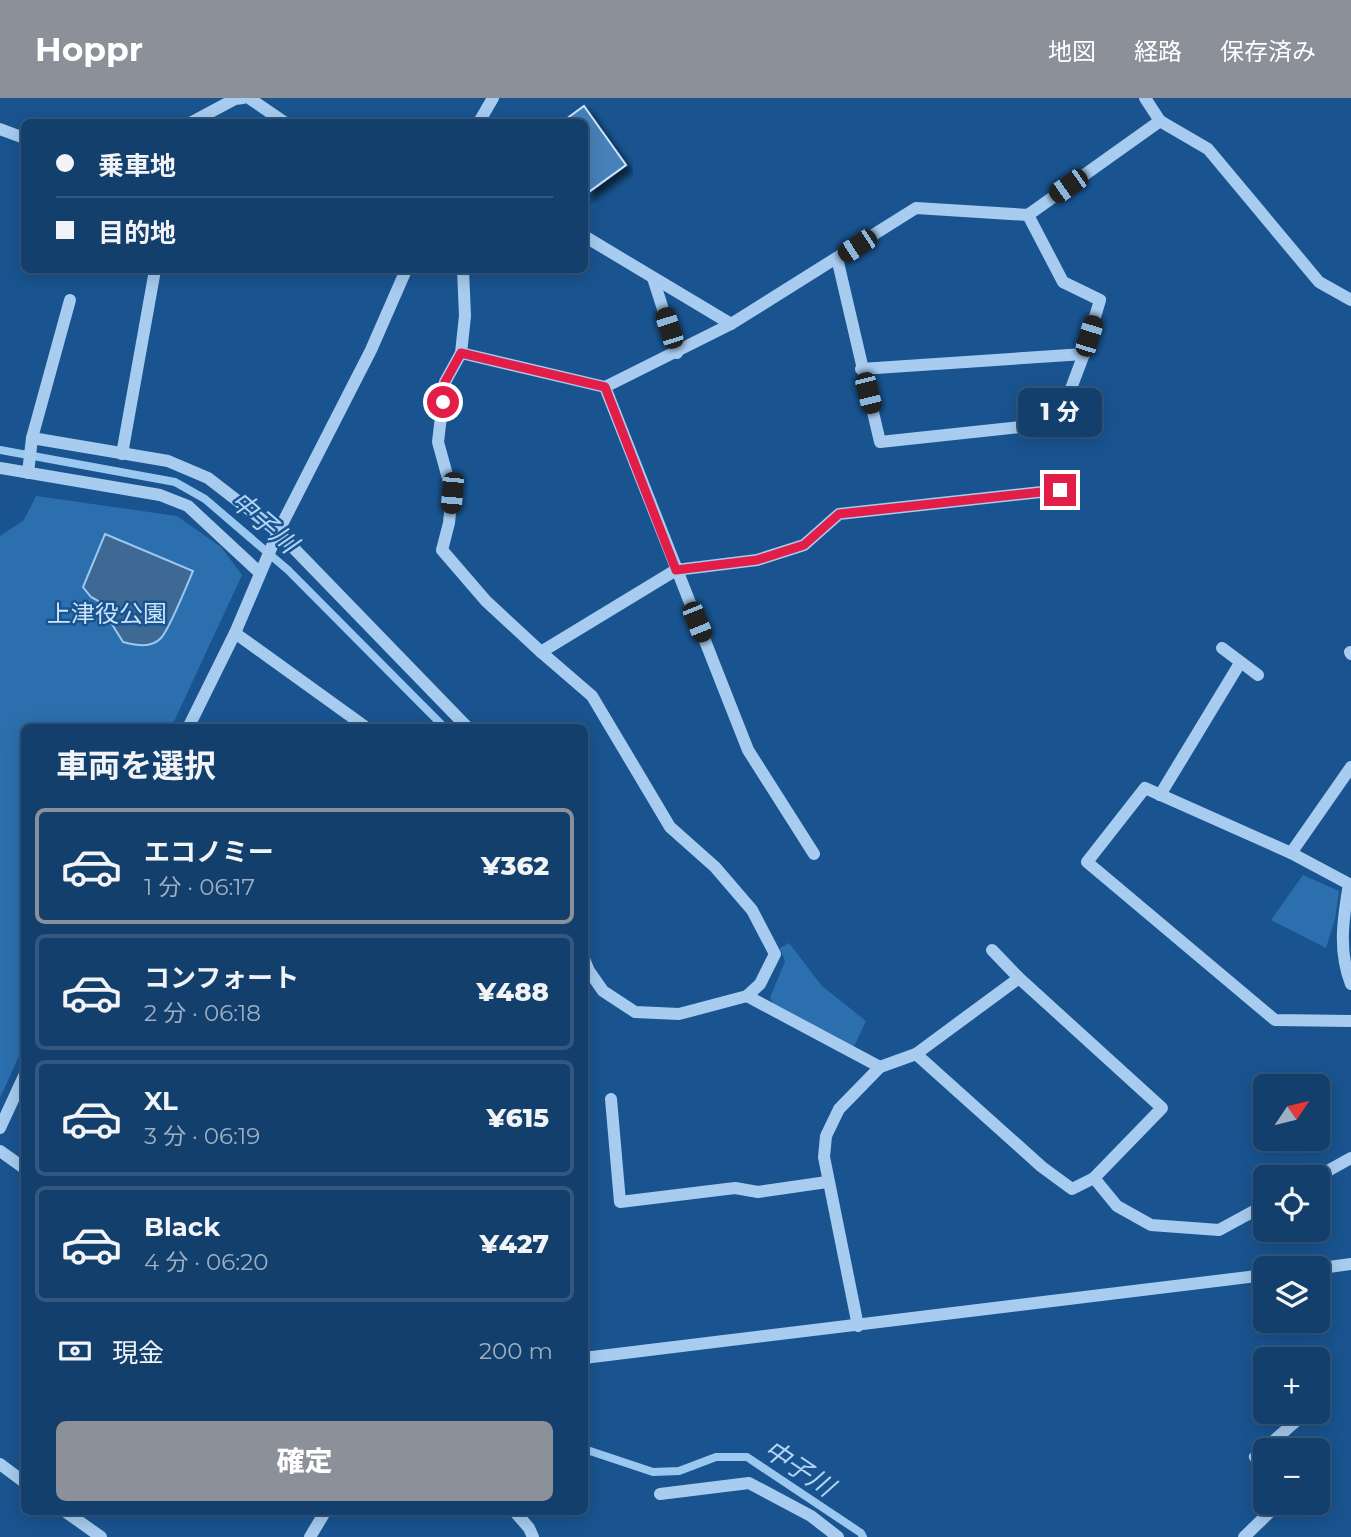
<!DOCTYPE html>
<html lang="ja">
<head>
<meta charset="utf-8">
<style>
	body { margin:0; font-family:Montserrat,"Noto Sans JP",sans-serif; background:#1c4672; color:#f1f3f6; height:100vh; display:flex; flex-direction:column; font-size:26px; white-space:nowrap }
	* { box-sizing:border-box; margin:0 }
	p { font-size:23px; color:#9dafc2 }
	.icon { flex:none; width:38px; height:38px; fill:none; stroke:currentColor; stroke-width:2; stroke-linecap:round; stroke-linejoin:round }
	.map { position:relative; flex:1; overflow:hidden }
	.panel { position:absolute; left:21px; top:626px; width:567px; height:791px; display:flex; flex-direction:column; background:#133f6c; border-radius:10px; box-shadow:0 4px 18px #0003,0 0 0 2px #32587f }
	.panel>* { flex:none }
	.hud { position:absolute; left:21px; top:21px; width:567px; height:154px; border-radius:10px; box-shadow:0 4px 18px #0003,0 0 0 2px #32587f; display:grid; align-content:center; height:154px; padding:0 35px; background:#133f6c }
	.needle { width:46px; rotate:55deg }
	.tools { position:absolute; left:1253px; top:976px; display:grid; gap:14px }
	.tools a { display:grid; place-items:center; width:77px; height:77px; border-radius:10px; background:#133f6c; box-shadow:0 4px 18px #0003,0 0 0 2px #32587f; font-size:35px }
	.end { position:absolute; width:32px; height:32px; margin:-16px; border:9px solid #e11d48; background:#fff; box-shadow:0 0 0 4px #fff }
	.from { border-radius:50% }
	.bubble { position:absolute; height:49px; border-radius:10px; background:#133f6c; box-shadow:0 4px 18px #0003,0 0 0 2px #32587f; font-size:23px; font-weight:800; line-height:49px; text-align:center }
	.car { position:absolute; width:21px; height:42px; margin:-21px -10px; border-radius:9px; box-shadow:0 0 5px 2px #0007; background:linear-gradient(#222 24%,#8ab4d8 0 40%,#222 0 76%,#8ab4d8 0 86%,#222 0) }
	.hud b { display:flex; align-items:center; gap:24px; height:66px; font-size:26px }
	.hud b+b { border-top:2px solid #32587f }
	.hud i { width:18px; height:18px; background:#f1f3f6 }
	ul { padding:0; list-style:none }
	li { display:flex; align-items:center; gap:21px; height:116px; margin:0 14px 10px; padding:0 21px; border:4px solid #32587f; border-radius:10px }
	li div { flex:1 }
	li b { display:block; font-size:26px }
	li em { font-style:normal; font-weight:800 }
	li.current { border-color:#8c9099 }
	li>.icon { width:63px; height:63px; stroke-width:1.5 }
	h2 { padding:0 35px; font-size:32px; line-height:84px }
	.pay { display:flex; align-items:center; gap:18px; height:77px; padding:0 35px; font-size:26px }
	.pay p { margin-inline-start:auto }
	.action { display:flex; gap:14px; margin-top:auto; padding:14px 35px }
	.action a { flex:1; height:80px; border-radius:10px; background:#8c9099; color:#fff; font-size:28px; font-weight:800; line-height:80px; text-align:center }
	header { display:flex; align-items:center; gap:42px; box-sizing:border-box; height:98px; padding:0 35px; background:#8c9099; color:#fff }
	header strong { font-size:33px }
	nav { display:flex; gap:38px; margin-inline-start:auto; font-size:24px }
	.map>svg:first-child { display:block }
</style>
</head>
<body>
<header>
<strong>Hoppr</strong>
<nav><a>地図</a><a>経路</a><a>保存済み</a></nav>
</header>
<div class="map">
<svg width="1351" height="1439" viewBox="0 0 1351 1439">
	<defs>
		<filter id="shadow"><feDropShadow dx="6" dy="6" stdDeviation="3.5" flood-color="#0009"/></filter>
	</defs>
	<rect width="100%" height="100%" fill="#195490"/>
	<g fill="#2c6fae">
		<polygon points="36,398 177,418 221,449 242,477 171,630 24,630 24,947 0,1000 0,438 24,422"/>
		<polygon points="1303,777 1339,793 1335,821 1326,850 1271,822"/>
		<polygon points="789,845 822,888 866,923 853,951 777,912 770,900 785,863 780,850"/>
	</g>
	<path fill="#3e6994" stroke="#9ac8f1" stroke-width="2" d="M105 436 193 473C187 487 169 532 161 540 151 551 135 547 123 544L110 523 102 505 91 499 83 489Z"/>
	<g fill="none" stroke-linecap="round" stroke-linejoin="round">
		<g stroke="#9ac8f1" stroke-width="8">
			<polyline points="0,352 175,384 205,401 288,472 445,630"/>
			<polyline points="584,1351 653,1374 679,1373 716,1359 747,1359 861,1435 863,1439"/>
		</g>
	</g>
	<polygon fill="#4681b9" stroke="#cde5fb" stroke-width="2" filter="url(#shadow)" points="584,8 626,67 586,96 584,24 562,24"/>
	<g fill="none" stroke-linecap="round" stroke-linejoin="round">
		<g stroke="#a7ccef" stroke-width="12">
			<polyline points="249,0 284,24"/>
			<polyline points="1145,0 1160,23 1208,51 1319,184 1351,202"/>
			<polyline points="192,24 235,1 243,0"/>
			<polyline points="479,24 493,0"/>
			<polyline points="0,31 24,40"/>
			<polyline points="584,138 731,226 916,110 1028,117 1160,23"/>
			<polyline points="837,160 880,344 1058,325 1084,256 1100,202 1063,184 1028,117"/>
			<polyline points="463,172 465,218 461,255 605,289 731,226"/>
			<polyline points="653,180 677,255"/>
			<polyline points="461,255 445,284 438,344 452,395 449,425 442,452 486,503 541,554 676,472 757,462 804,447 839,416 1060,392"/>
			<polyline points="861,271 1084,256"/>
			<polyline points="605,289 748,652 814,756"/>
			<polyline points="32,340 168,363 208,380 278,434 468,630"/>
			<polyline points="122,356 155,172"/>
			<polyline points="0,370 160,397 188,408 260,475"/>
			<polyline points="28,375 32,340 70,202"/>
			<polyline points="235,535 367,630"/>
			<polyline points="1222,550 1258,577"/>
			<polyline points="541,554 592,598 670,729 715,769 752,812 775,856 760,886 747,898 679,916 635,914 603,893 589,873 584,861"/>
			<polyline points="1350,554 1351,556"/>
			<polyline points="188,630 235,535 278,434 371,252 406,172"/>
			<path d="M1351 669 1291 755 1349 786C1343 821 1338 853 1351 886"/>
			<polyline points="1160,697 1240,565"/>
			<polyline points="1291,755 1145,690 1087,764 1275,922 1351,923"/>
			<polyline points="747,898 880,969"/>
			<polyline points="916,956 1042,1069 1072,1091 1094,1080 1162,1010 1019,880 992,852"/>
			<polyline points="611,1001 620,1104 735,1090 758,1094 827,1084"/>
			<polyline points="0,1030 24,978"/>
			<polyline points="0,1053 24,1070"/>
			<polyline points="1094,1080 1117,1108 1151,1127 1219,1132 1265,1107"/>
			<polyline points="1315,1080 1351,1060"/>
			<polyline points="1314,1171 1351,1166"/>
			<polyline points="858,1228 824,1059 826,1038 839,1011 880,969 916,956 1019,880"/>
			<polyline points="584,1260 1265,1177"/>
			<polyline points="0,1366 24,1384"/>
			<polyline points="1265,1374 1255,1359 1303,1317"/>
			<polyline points="660,1396 749,1385 811,1418 838,1439"/>
			<polyline points="66,1414 101,1439"/>
			<polyline points="515,1414 529,1430 533,1439"/>
			<polyline points="310,1439 325,1414"/>
			<polyline points="1244,1439 1274,1410 1275,1405"/>
		</g>
	</g>
	<g fill="none" stroke-linecap="round" stroke-linejoin="round">
		<polyline stroke="#e11d48" stroke-width="9" points="443,304 445,284 461,255 605,289 676,472 757,462 804,447 839,416 1060,392"/>
	</g>
	<g text-anchor="middle" dominant-baseline="central" stroke-width="5" stroke-linejoin="round" paint-order="stroke">
		<g font-size="24" fill="#cde5fb" stroke="#195490">
			<text x="107" y="515">上津役公園</text>
		</g>
		<g font-size="26" font-style="italic" fill="#b3d6f6" stroke="#195490">
			<text transform="translate(264 424) rotate(41)">中子川</text>
			<text transform="translate(799 1370) rotate(34)">中子川</text>
		</g>
	</g>
</svg>
<div class="tools">
<a><svg class="needle" viewBox="-14 -14 28 28"><path d="M0-13l5 13h-10z" fill="#e53935"/><path d="M0 13l5-13h-10z" fill="#9dafc2"/></svg></a>
<a><svg class="icon" aria-label="locate" viewBox="0 0 24 24"><circle cx="12" cy="12" r="6"/><path d="M12 2v4M12 18v4M2 12h4M18 12h4"/></svg></a>
<a><svg class="icon" aria-label="layers" viewBox="0 0 24 24"><path d="M12 4l9 5-9 5-9-5zM3 14l9 5 9-5"/></svg></a>
<a>+</a>
<a>−</a>
</div>
<i class="end from" style="left:443px;top:304px"></i>
<i class="end" style="left:1060px;top:392px"></i>
<div class="bubble" style="left:1018px;top:290px;width:84px">1 分</div>
<i class="car" style="left:1068px;top:88px;rotate:235deg"></i>
<i class="car" style="left:857px;top:148px;rotate:237deg"></i>
<i class="car" style="left:669px;top:230px;rotate:342deg"></i>
<i class="car" style="left:1089px;top:238px;rotate:17deg"></i>
<i class="car" style="left:868px;top:295px;rotate:166deg"></i>
<i class="car" style="left:452px;top:395px;rotate:185deg"></i>
<i class="car" style="left:697px;top:524px;rotate:158deg"></i>
<div class="hud">
<b><i class="from"></i>乗車地</b>
<b><i></i>目的地</b>
</div>
<section class="panel">
<h2>車両を選択</h2>
<ul>
<li class="current"><svg class="icon" aria-label="car" viewBox="0 0 24 24"><path d="M5 17H2v-5l4-1 3-4h7l3 4 3 1v5h-3M9 17h6M6 11h13"/><circle cx="7" cy="17" r="2"/><circle cx="17" cy="17" r="2"/></svg><div><b>エコノミー</b><p>1 分 · 06:17</p></div><em>¥362</em></li>
<li><svg class="icon" aria-label="car" viewBox="0 0 24 24"><path d="M5 17H2v-5l4-1 3-4h7l3 4 3 1v5h-3M9 17h6M6 11h13"/><circle cx="7" cy="17" r="2"/><circle cx="17" cy="17" r="2"/></svg><div><b>コンフォート</b><p>2 分 · 06:18</p></div><em>¥488</em></li>
<li><svg class="icon" aria-label="car" viewBox="0 0 24 24"><path d="M5 17H2v-5l4-1 3-4h7l3 4 3 1v5h-3M9 17h6M6 11h13"/><circle cx="7" cy="17" r="2"/><circle cx="17" cy="17" r="2"/></svg><div><b>XL</b><p>3 分 · 06:19</p></div><em>¥615</em></li>
<li><svg class="icon" aria-label="car" viewBox="0 0 24 24"><path d="M5 17H2v-5l4-1 3-4h7l3 4 3 1v5h-3M9 17h6M6 11h13"/><circle cx="7" cy="17" r="2"/><circle cx="17" cy="17" r="2"/></svg><div><b>Black</b><p>4 分 · 06:20</p></div><em>¥427</em></li>
</ul>
<div class="pay"><svg class="icon" aria-label="cash" viewBox="0 0 24 24"><path d="M3 7h18v10H3z"/><circle cx="12" cy="12" r="2"/></svg>現金<p>200 m</p></div>
<div class="action"><a>確定</a></div>
</section>
</div>
</body>
</html>
